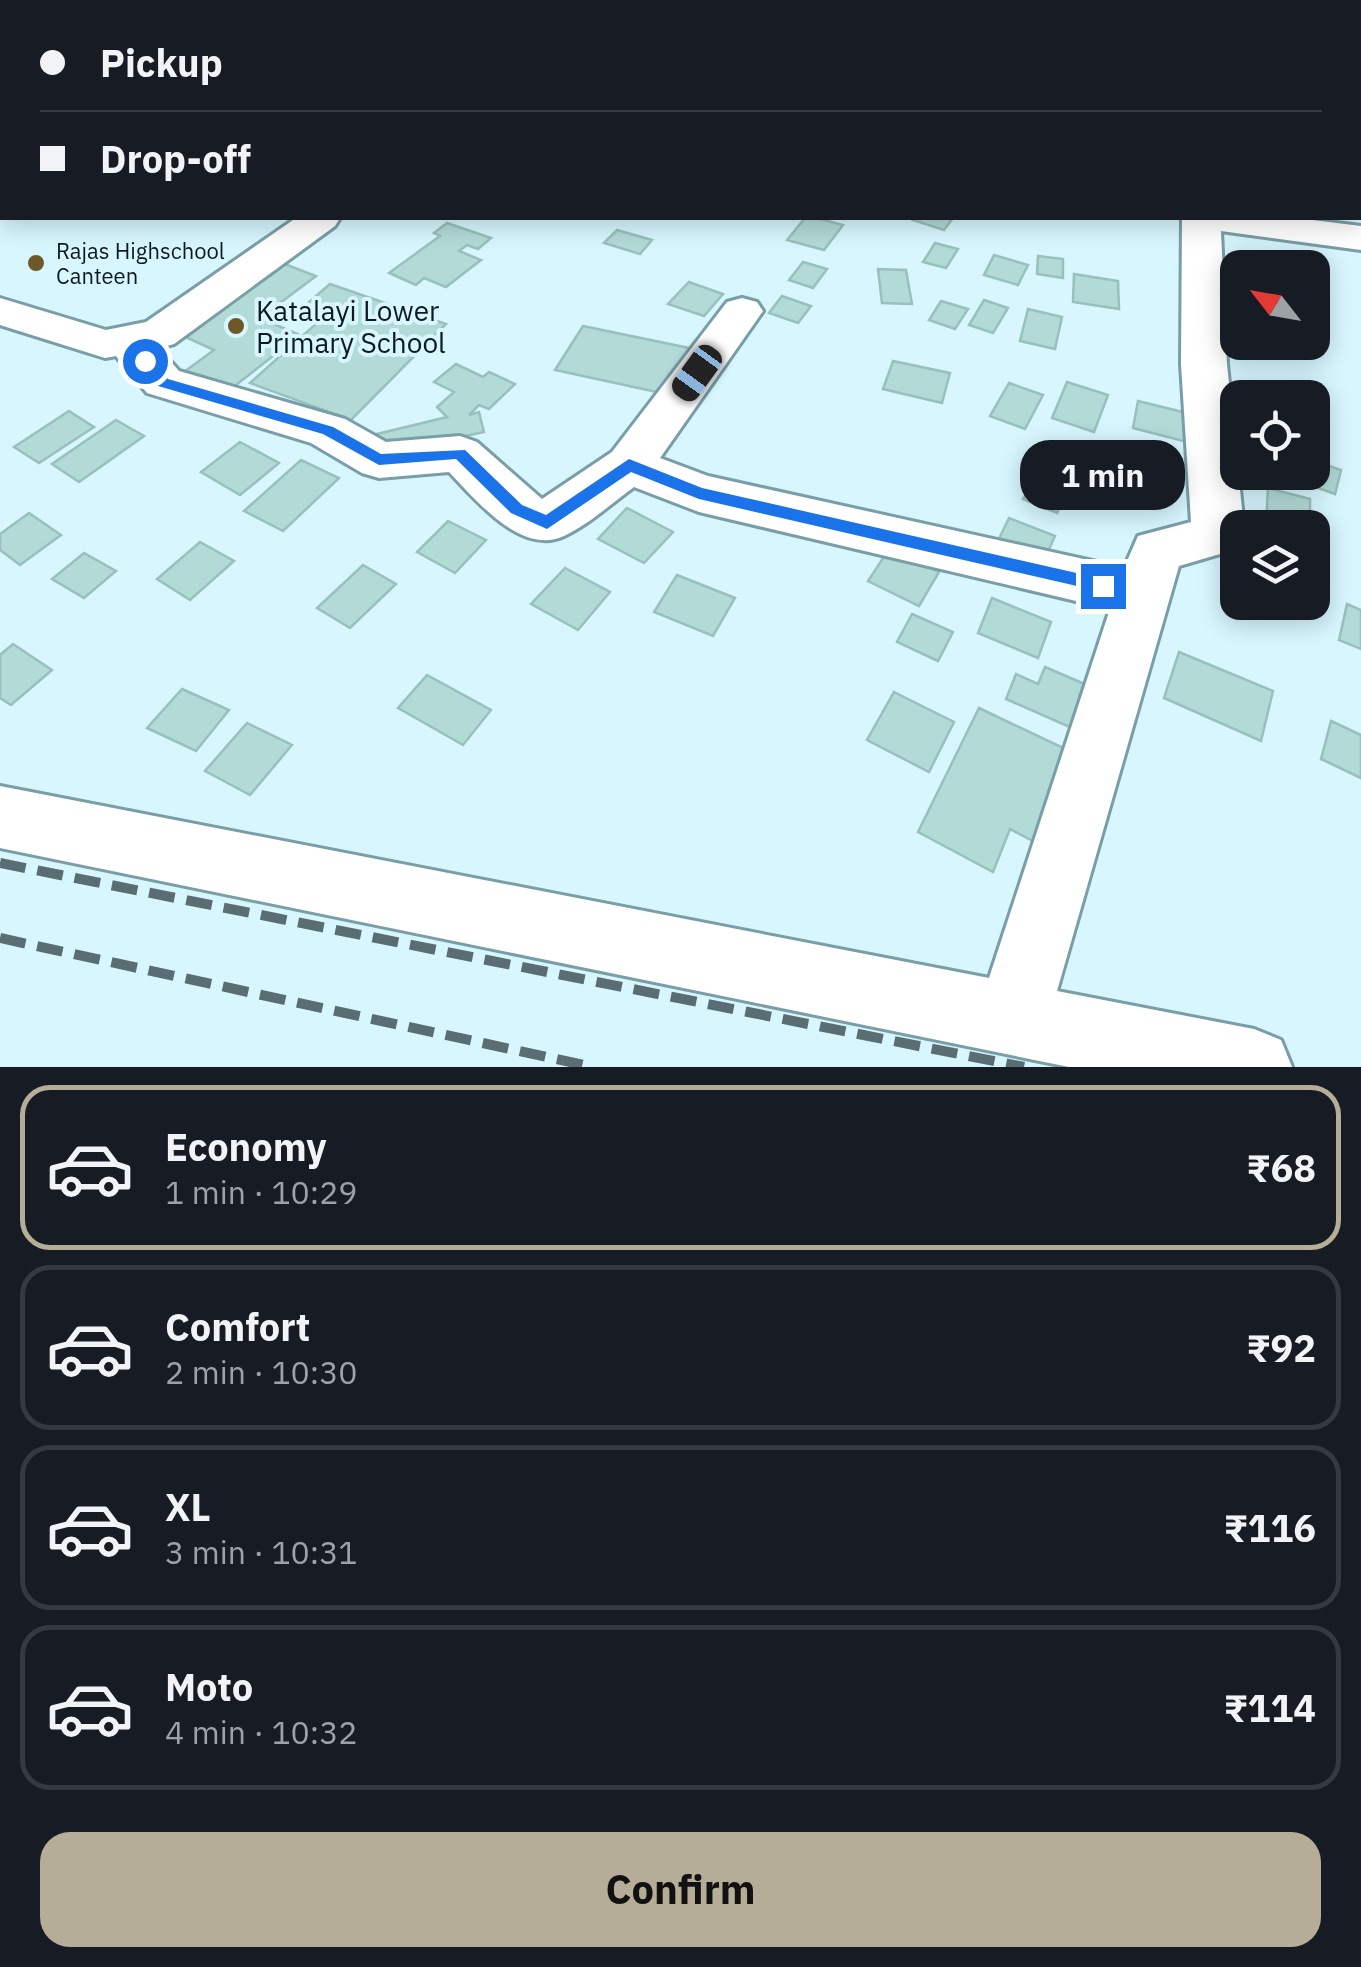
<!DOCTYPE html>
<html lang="en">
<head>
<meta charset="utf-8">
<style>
	body { margin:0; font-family:"IBM Plex Sans",sans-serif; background:#242831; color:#f1f3f6; height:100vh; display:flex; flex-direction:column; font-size:38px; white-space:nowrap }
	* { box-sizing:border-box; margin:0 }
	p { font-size:32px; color:#9ea1a6 }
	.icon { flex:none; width:55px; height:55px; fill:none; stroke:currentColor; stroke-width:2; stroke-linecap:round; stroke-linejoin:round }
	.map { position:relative; height:1067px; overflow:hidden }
	.side { display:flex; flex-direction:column; background:#171b24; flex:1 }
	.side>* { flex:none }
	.hud { position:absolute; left:0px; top:0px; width:1362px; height:220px; box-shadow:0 5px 25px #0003; display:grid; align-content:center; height:220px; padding:0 40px; background:#171b24 }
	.needle { width:65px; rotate:301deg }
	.buttons { position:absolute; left:1220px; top:250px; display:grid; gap:20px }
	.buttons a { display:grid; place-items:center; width:110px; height:110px; border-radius:20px; background:#171b24; box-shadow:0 5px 25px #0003; font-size:50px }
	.end { position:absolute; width:45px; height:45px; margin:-22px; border:12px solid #1a73e8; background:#fff; box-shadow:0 0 0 5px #fff }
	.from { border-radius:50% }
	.bubble { position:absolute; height:70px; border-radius:30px; background:#171b24; box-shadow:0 5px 25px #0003; font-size:32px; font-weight:800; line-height:70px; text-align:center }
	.car { position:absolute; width:30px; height:60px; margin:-30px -15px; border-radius:12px; box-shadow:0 0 8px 2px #0007; background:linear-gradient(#222 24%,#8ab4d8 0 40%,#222 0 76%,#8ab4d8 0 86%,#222 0) }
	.hud b { display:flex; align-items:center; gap:35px; height:95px; font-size:38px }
	.hud b+b { border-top:2px solid #363941 }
	.hud i { width:25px; height:25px; background:#f1f3f6 }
	ul { padding:18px 0 0; list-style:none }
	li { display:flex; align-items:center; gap:30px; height:165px; margin:0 20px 15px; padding:0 20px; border:5px solid #363941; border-radius:30px }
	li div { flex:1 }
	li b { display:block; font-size:38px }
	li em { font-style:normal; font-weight:800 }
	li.selected { border-color:#b6ad99 }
	li>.icon { width:90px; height:90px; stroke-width:1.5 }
	.button { display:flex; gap:20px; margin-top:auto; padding:20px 40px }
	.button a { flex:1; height:115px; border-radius:30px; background:#b6ad99; color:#111; font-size:40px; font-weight:800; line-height:115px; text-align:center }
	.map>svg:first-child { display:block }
</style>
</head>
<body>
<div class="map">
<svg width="1361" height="1067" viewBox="0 0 1361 1067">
	<rect width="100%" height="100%" fill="#d7f6fe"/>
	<g fill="#b2dad7" stroke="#98c0bc" stroke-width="2.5">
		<polygon points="805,218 816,218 843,225 824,250 787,240"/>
		<polygon points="915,218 953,218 944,230 913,220"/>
		<polygon points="447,223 491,238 478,249 467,245 459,251 481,260 446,287 424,278 416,285 389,273 440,236 434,233"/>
		<polygon points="617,230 652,240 640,254 604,243"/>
		<polygon points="935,243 958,249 946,268 923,262"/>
		<polygon points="994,255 1028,265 1018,285 984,275"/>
		<polygon points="1038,256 1063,259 1063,278 1037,274"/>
		<polygon points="803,262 827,269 813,288 789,280"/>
		<polygon points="282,263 316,276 260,318 300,335 227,392 184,372 214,350 181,335"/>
		<polygon points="878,269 906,270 912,304 882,303"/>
		<polygon points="1074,274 1118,281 1119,309 1073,302"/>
		<polygon points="689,282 723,294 704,316 668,304"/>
		<polygon points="330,284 446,324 351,420 250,383 317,323 294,315"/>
		<polygon points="782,296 811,306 798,323 769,313"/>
		<polygon points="984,300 1008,308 993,333 969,325"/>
		<polygon points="941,301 968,309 955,329 929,320"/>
		<polygon points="1028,309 1062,317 1055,349 1020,341"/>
		<polygon points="583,326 689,348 666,394 555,370"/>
		<polygon points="893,361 950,373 942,403 883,389"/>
		<polygon points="456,364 483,377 489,372 515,384 489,409 479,405 469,415 479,412 484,432 381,454 377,434 447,417 437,407 454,392 434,382"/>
		<polygon points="1067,382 1108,395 1094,432 1052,418"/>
		<polygon points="1009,383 1043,395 1025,429 990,416"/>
		<polygon points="1138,401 1191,414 1187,442 1133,428"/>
		<polygon points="69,411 94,427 39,463 14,447"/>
		<polygon points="116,420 144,436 79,482 52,464"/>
		<polygon points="240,442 279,463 240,495 201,472"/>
		<polygon points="1094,454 1140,470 1131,495 1083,478"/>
		<polygon points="301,460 339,478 283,531 244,511"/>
		<polygon points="1312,460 1341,470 1335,494 1277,473 1312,472"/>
		<polygon points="1037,473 1070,486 1057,513 1023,499"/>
		<polygon points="1268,488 1310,499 1310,528 1266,525"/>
		<polygon points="627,508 673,532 644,563 598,539"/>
		<polygon points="29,513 61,535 20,565 0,550 0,534"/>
		<polygon points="1009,518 1055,536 1042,565 995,547"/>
		<polygon points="448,521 486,540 455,573 417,552"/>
		<polygon points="200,542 234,561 190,600 157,579"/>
		<polygon points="889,549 939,572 919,606 868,581"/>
		<polygon points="84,553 116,571 84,598 52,579"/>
		<polygon points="363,565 396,584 350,628 317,608"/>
		<polygon points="565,568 610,592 578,630 531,604"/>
		<polygon points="677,575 735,598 713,636 654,612"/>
		<polygon points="992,598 1051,622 1038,658 978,633"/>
		<polygon points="1347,604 1361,610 1361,649 1339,640"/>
		<polygon points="912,614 953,632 938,661 897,642"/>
		<polygon points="13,644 52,670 11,705 0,698 0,655"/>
		<polygon points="1179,652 1273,691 1261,741 1164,698"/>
		<polygon points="1045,667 1087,685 1072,728 1006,699 1016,674 1038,684"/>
		<polygon points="427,675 491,710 463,745 398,708"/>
		<polygon points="182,689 229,710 196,751 147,728"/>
		<polygon points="894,692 954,722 929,772 867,740"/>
		<polygon points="979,708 1078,755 1042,846 1010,829 993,872 918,832"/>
		<polygon points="1331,721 1361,735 1361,778 1321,759"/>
		<polygon points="247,723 292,745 250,795 205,771"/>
	</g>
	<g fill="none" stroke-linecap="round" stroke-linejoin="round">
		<g stroke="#7a9ea8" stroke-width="6">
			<g id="minor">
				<polygon points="285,0 322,0 324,2 286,2"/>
				<path d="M296 218H340L335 226 174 344 159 348 179 371 345 419 386 442 460 436 477 442 542 499 612 452 727 302 742 298 757 302 763 311 660 458 708 476 1124 568 1138 536 1191 522 1181 364 1182 218H1296L1361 226V250L1221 231 1227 364 1244 528H1238L1237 549 1179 566 1057 991 1254 1029 1281 1040 1292 1067H1069L0 848V786L989 978 1110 609 699 512 634 487C612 503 588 525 564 536 521 556 475 499 449 472L379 478 362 473 311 443 147 393 116 356 105 358 0 325V298L106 330 146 322Z"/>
			</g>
		</g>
		<use href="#minor" fill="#fff" fill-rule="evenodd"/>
		<g stroke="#596d72" stroke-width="10" stroke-dasharray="26 12" stroke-linecap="butt">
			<polyline points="0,863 1024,1067"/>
			<polyline points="0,938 593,1067"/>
		</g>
	</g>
	<polygon fill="#1a73e8" points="140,358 150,358 168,379 333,427 381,454 465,450 522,505 546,515 629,459 702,488 1103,579 1111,586 1103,592 699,499 631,472 547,529 511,513 456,459 379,465 323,434 158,386 140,364"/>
	<g fill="#6d5827" stroke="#d7f6fe" stroke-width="4">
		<circle cx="36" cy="263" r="10"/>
		<circle cx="236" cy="326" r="10"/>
	</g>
	<g text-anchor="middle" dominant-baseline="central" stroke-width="8" stroke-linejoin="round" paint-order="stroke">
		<g font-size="22" fill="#0d1b1f" stroke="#d7f6fe" text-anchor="start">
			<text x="56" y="250">Rajas Highschool<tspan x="56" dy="25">Canteen</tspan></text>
		</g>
		<g font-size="28" fill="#0d1b1f" stroke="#d7f6fe" text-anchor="start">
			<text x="256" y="310">Katalayi Lower<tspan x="256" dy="32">Primary School</tspan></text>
		</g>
	</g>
</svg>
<div class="buttons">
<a><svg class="needle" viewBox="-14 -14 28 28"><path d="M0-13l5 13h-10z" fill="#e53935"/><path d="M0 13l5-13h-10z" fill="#9ea1a6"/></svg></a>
<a><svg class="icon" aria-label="locate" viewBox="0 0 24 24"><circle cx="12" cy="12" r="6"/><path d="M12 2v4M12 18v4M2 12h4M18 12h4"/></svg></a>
<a><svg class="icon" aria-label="layers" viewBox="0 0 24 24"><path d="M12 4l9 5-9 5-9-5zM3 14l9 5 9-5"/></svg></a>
</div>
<i class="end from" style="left:145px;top:361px"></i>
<i class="end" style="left:1103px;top:586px"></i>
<div class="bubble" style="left:1020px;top:440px;width:165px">1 min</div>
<i class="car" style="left:697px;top:373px;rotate:216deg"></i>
<div class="hud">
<b><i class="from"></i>Pickup</b>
<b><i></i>Drop-off</b>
</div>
</div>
<section class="side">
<ul>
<li class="selected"><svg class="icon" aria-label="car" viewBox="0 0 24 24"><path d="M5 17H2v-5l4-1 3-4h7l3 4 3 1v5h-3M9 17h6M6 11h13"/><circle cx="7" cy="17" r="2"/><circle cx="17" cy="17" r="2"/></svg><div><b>Economy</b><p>1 min · 10:29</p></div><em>₹68</em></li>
<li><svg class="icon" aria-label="car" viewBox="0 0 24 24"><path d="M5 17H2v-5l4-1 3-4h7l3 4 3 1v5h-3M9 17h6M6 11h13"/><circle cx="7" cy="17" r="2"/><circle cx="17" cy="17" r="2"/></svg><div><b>Comfort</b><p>2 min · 10:30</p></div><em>₹92</em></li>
<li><svg class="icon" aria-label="car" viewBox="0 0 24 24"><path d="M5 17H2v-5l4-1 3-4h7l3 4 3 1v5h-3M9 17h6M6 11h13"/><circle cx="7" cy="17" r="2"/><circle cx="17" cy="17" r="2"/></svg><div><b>XL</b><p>3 min · 10:31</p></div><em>₹116</em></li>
<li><svg class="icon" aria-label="car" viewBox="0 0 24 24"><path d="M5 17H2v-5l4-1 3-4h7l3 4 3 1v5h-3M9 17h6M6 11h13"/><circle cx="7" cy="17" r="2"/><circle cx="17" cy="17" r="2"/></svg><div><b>Moto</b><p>4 min · 10:32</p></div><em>₹114</em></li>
</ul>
<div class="button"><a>Confirm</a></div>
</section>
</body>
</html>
